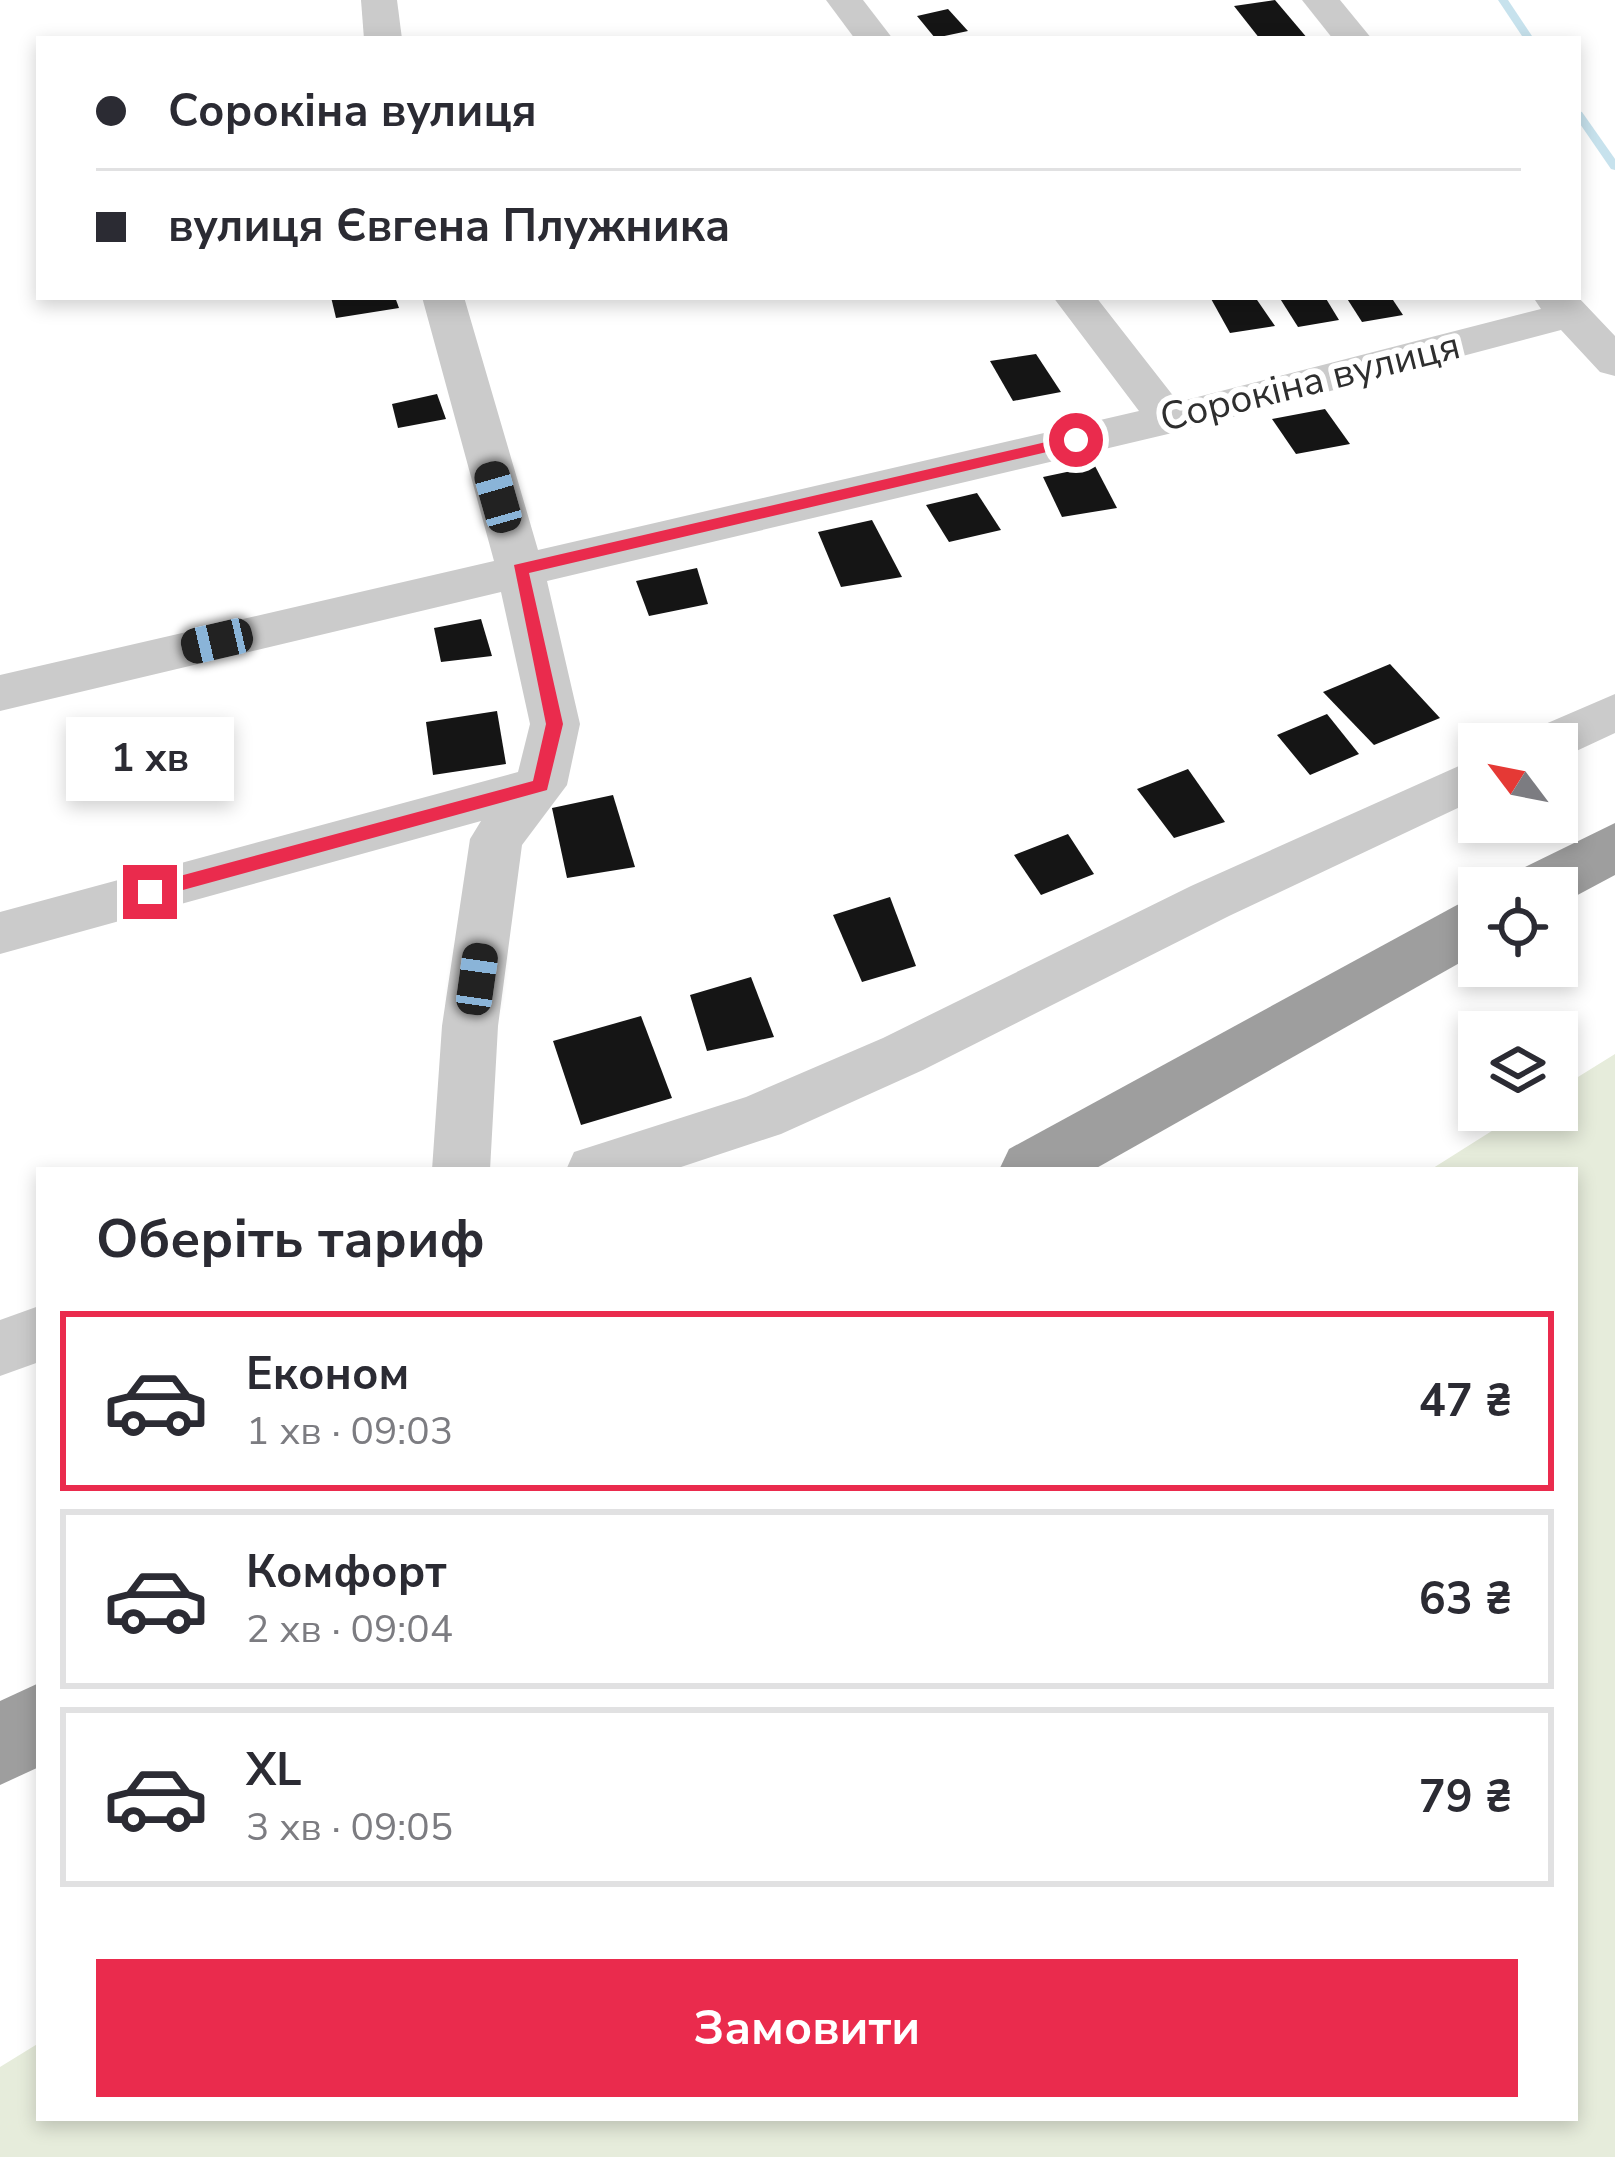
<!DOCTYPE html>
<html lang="uk">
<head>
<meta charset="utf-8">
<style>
	body { margin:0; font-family:"Nunito Sans",sans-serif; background:#f7f7f7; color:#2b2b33; height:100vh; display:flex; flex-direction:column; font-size:45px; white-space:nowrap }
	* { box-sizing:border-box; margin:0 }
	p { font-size:39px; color:#7c7c81 }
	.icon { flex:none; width:66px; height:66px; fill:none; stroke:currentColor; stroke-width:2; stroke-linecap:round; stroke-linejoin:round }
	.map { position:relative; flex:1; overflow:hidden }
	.panel { position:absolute; left:36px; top:1167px; width:1542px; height:954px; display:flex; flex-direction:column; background:#fff; border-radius:0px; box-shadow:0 6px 18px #0003 }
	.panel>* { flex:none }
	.hud { position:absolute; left:36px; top:36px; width:1545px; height:264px; border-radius:0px; box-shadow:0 6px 18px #0003; display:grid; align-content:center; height:264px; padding:0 60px; background:#fff }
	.needle { width:78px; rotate:302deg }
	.tools { position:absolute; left:1458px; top:723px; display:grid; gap:24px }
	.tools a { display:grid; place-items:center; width:120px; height:120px; border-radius:0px; background:#fff; box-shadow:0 6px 18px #0003; font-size:60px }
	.end { position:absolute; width:54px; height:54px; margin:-27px; border:15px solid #ea2b4d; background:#fff; box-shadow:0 0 0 6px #fff }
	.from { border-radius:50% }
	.bubble { position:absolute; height:84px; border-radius:0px; background:#fff; box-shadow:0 6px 18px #0003; font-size:39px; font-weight:700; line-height:84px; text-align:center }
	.car { position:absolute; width:36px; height:72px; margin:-36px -18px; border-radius:15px; box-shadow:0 0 9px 3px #0007; background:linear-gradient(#222 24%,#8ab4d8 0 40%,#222 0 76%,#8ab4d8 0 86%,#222 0) }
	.hud b { display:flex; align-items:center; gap:42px; height:114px; font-size:45px }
	.hud b+b { border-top:3px solid #e1e1e2 }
	.hud i { width:30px; height:30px; background:#2b2b33 }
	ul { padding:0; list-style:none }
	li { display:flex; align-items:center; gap:36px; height:180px; margin:0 24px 18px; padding:0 36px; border:6px solid #e1e1e2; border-radius:0px }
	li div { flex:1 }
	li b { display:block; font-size:45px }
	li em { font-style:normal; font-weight:700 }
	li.active { border-color:#ea2b4d }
	li>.icon { width:108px; height:108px; stroke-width:1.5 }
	h2 { padding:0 60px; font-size:54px; line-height:144px }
	.cta { display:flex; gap:24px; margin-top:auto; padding:24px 60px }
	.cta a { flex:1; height:138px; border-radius:0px; background:#ea2b4d; color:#fff; font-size:48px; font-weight:700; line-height:138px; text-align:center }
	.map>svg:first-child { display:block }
</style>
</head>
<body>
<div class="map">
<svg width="1615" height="2157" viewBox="0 0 1615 2157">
	<rect width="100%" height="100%" fill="#fff"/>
	<polygon fill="#e6ecdb" points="1615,1054 1615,2157 0,2157 0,2067 39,2043 39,2118 1575,2118 1575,1170 1430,1170 1525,1110 1557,1110 1557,1090"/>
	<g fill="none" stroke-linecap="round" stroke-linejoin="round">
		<g fill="#c7e2ed" fill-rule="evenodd">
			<polygon points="1498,0 1508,0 1534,39 1524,39"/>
			<polygon points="1578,111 1582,112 1615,159 1615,170 1611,169 1578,121"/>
		</g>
	</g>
	<g fill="#151515">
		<polygon points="1275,0 1308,39 1260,39 1234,6"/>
		<polygon points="948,9 968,31 935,38 917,16"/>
		<polygon points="331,297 395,297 399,308 336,318"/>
		<polygon points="1210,297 1255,297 1275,326 1230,333"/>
		<polygon points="1279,297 1325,297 1339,320 1298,327"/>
		<polygon points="1346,297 1391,297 1403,315 1362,322"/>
		<polygon points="1036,354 1061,392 1013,401 990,361"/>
		<polygon points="437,394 446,419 398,428 392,404"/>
		<polygon points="1325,409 1350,444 1296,454 1272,419"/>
		<polygon points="1095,466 1117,508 1062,517 1043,477"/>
		<polygon points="977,493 1001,530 949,542 926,505"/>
		<polygon points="872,520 902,577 841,587 818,532"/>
		<polygon points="697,568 708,604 649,616 636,581"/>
		<polygon points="481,619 492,656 441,662 434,628"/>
		<polygon points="1390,664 1440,718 1374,745 1323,692"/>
		<polygon points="497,711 506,764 433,775 426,722"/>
		<polygon points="1327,714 1359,754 1310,775 1277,735"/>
		<polygon points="1188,769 1225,822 1174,838 1137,789"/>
		<polygon points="613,795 635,867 567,878 552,808"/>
		<polygon points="1068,834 1094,874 1041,895 1014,855"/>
		<polygon points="890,897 916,966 862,982 833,915"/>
		<polygon points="751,977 774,1037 707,1051 690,995"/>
		<polygon points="641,1016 672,1098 581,1125 553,1041"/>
	</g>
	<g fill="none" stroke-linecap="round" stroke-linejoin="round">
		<g fill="#cbcbcb" fill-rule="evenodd">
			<polygon points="361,0 397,0 402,39 364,39"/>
			<polygon points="826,0 863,0 893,39 855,39"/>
			<polygon points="1302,0 1340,0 1372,39 1333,39"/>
			<polygon points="422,297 464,297 538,550 1139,411 1053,297 1096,297 1178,402 1541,309 1533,297 1578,297 1615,336 1615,376 1600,372 1561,330 1168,434 547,581 580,724 567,785 522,845 498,1026 490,1170 432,1170 442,1026 470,839 481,821 0,954 0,912 518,772 530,724 501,592 0,711 0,675 494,561"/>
			<polygon points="1615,694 1615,733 1557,760 1557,744 1522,744 1529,731"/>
			<polygon points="1479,757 1479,798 1229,916 923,1070 781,1134 672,1170 566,1170 574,1152 746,1097 883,1038 1191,886"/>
			<polygon points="39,1306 39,1362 0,1376 0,1320"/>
		</g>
		<g fill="#9e9e9e" fill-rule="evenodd">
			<polygon points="1615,823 1615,875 1557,906 1557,888 1508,888 1517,871"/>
			<polygon points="1479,897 1479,952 1093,1170 999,1170 1009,1149 1457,905"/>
			<polygon points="39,1683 39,1767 0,1785 0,1701"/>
		</g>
	</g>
	<polygon fill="#ea2b4d" points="1076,435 1081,437 1081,444 529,573 563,724 547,790 150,899 141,892 150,884 533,781 546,724 514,565"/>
	<g text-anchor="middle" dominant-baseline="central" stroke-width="12" stroke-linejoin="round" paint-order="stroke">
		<g font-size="39" fill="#2e2e2e" stroke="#fff">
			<text transform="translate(1310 382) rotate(-14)">Сорокіна вулиця</text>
		</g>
	</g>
</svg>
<div class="tools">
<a><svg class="needle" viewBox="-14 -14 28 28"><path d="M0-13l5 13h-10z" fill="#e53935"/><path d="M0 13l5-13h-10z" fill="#7c7c81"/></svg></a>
<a><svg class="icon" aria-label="locate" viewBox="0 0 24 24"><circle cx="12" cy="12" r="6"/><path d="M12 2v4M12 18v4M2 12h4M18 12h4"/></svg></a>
<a><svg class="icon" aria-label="layers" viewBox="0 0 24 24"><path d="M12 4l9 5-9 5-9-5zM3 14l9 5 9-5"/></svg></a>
</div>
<i class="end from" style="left:1076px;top:440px"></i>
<i class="end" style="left:150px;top:892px"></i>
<div class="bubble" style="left:66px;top:717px;width:168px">1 хв</div>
<i class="car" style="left:498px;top:497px;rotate:344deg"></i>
<i class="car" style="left:217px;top:641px;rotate:257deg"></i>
<i class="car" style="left:477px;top:979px;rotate:8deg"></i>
<div class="hud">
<b><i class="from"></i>Сорокіна вулиця</b>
<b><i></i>вулиця Євгена Плужника</b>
</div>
<section class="panel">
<h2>Оберіть тариф</h2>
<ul>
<li class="active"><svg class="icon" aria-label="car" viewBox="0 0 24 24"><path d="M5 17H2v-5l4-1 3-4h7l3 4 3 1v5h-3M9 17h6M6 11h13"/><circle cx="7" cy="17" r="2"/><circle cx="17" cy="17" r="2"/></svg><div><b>Економ</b><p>1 хв · 09:03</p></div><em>47 ₴</em></li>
<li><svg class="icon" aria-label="car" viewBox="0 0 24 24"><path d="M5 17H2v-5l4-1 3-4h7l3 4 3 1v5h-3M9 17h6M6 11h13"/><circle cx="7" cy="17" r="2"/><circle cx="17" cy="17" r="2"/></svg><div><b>Комфорт</b><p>2 хв · 09:04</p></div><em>63 ₴</em></li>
<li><svg class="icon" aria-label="car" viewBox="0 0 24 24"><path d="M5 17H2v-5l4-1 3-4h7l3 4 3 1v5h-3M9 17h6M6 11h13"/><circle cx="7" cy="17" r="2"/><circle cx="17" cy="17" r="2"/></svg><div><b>XL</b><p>3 хв · 09:05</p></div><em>79 ₴</em></li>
</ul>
<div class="cta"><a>Замовити</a></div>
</section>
</div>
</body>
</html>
